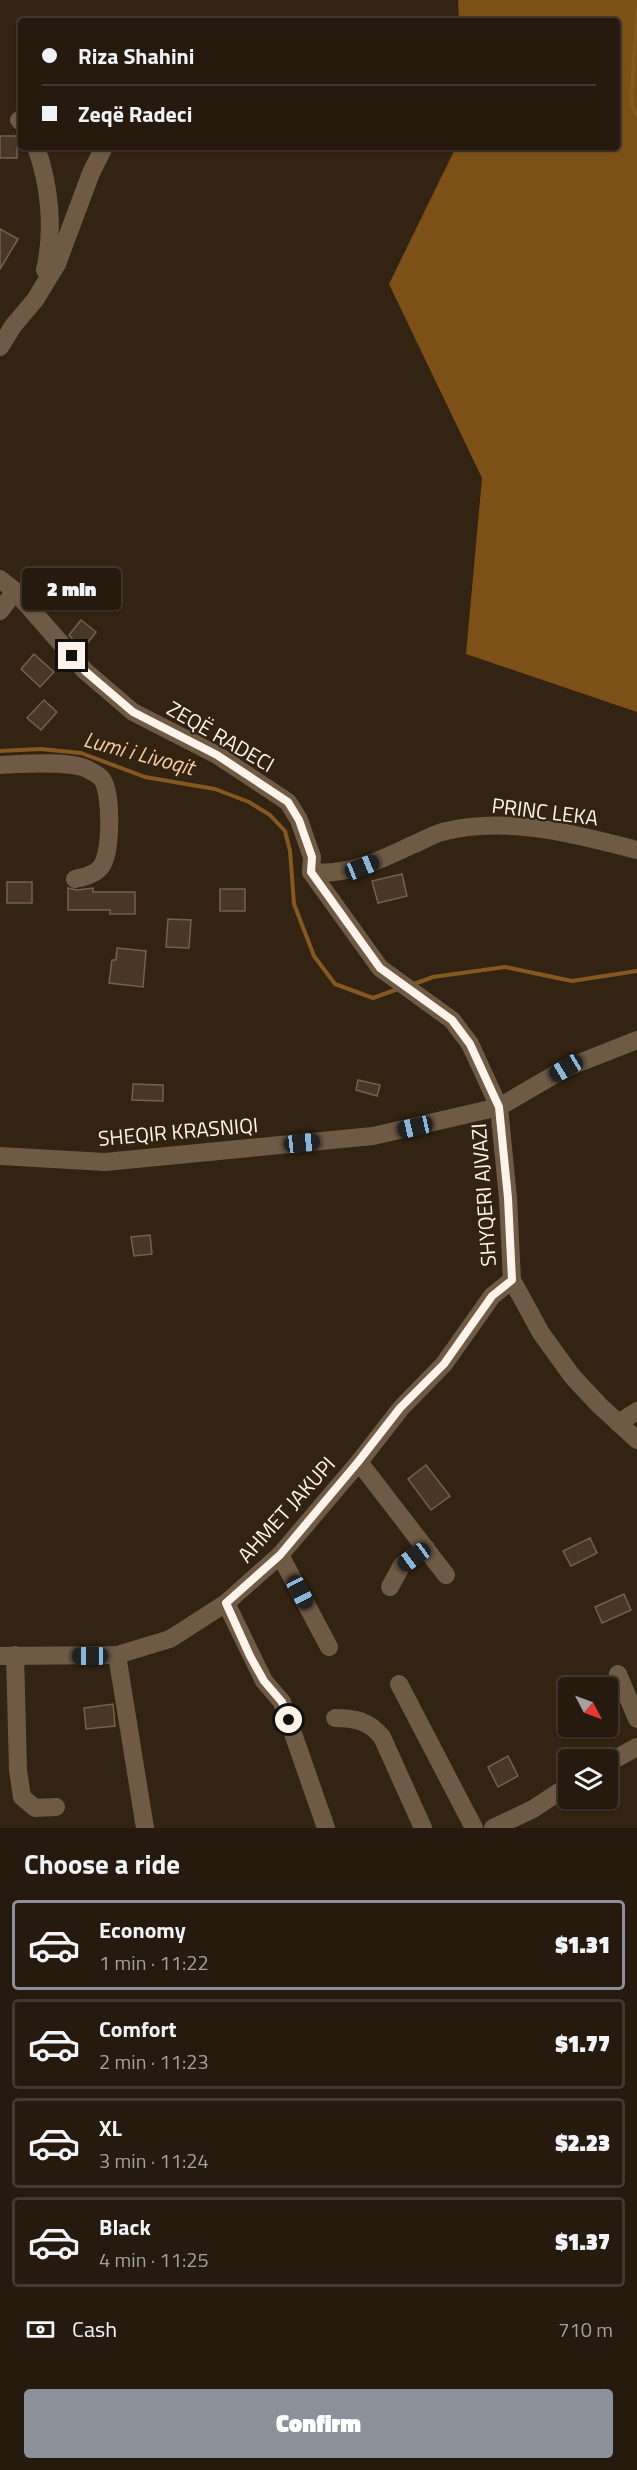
<!DOCTYPE html>
<html lang="en">
<head>
<meta charset="utf-8">
<style>
	body { margin:0; font-family:"Titillium Web",sans-serif; background:#32271c; color:#f1f3f6; height:100vh; display:flex; flex-direction:column; font-size:22px; white-space:nowrap }
	* { box-sizing:border-box; margin:0 }
	p { font-size:20px; color:#a4a19e }
	.icon { flex:none; width:33px; height:33px; fill:none; stroke:currentColor; stroke-width:2; stroke-linecap:round; stroke-linejoin:round }
	.map { position:relative; height:1828px; overflow:hidden }
	.side { display:flex; flex-direction:column; background:#261a0e; flex:1 }
	.side>* { flex:none }
	.guide { position:absolute; left:18px; top:18px; width:602px; height:132px; border-radius:6px; box-shadow:0 2px 4px #0004,0 0 0 2px #42382e; display:grid; align-content:center; height:132px; padding:0 24px; background:#261a0e }
	.needle { width:39px; rotate:131deg }
	.buttons { position:absolute; left:558px; top:1677px; display:grid; gap:12px }
	.buttons a { display:grid; place-items:center; width:60px; height:60px; border-radius:6px; background:#261a0e; box-shadow:0 2px 4px #0004,0 0 0 2px #42382e; font-size:30px }
	.end { position:absolute; width:27px; height:27px; margin:-14px; border:8px solid #fef3e8; background:#111; box-shadow:0 0 0 3px #111 }
	.from { border-radius:50% }
	.bubble { position:absolute; height:42px; border-radius:6px; background:#261a0e; box-shadow:0 2px 4px #0004,0 0 0 2px #42382e; font-size:20px; font-weight:800; line-height:42px; text-align:center }
	.car { position:absolute; width:18px; height:36px; margin:-18px -9px; border-radius:8px; box-shadow:0 0 4px 2px #0007; background:linear-gradient(#222 24%,#8ab4d8 0 40%,#222 0 76%,#8ab4d8 0 86%,#222 0) }
	.guide b { display:flex; align-items:center; gap:21px; height:57px; font-size:22px }
	.guide b+b { border-top:2px solid #42382e }
	.guide i { width:15px; height:15px; background:#f1f3f6 }
	ul { padding:0; list-style:none }
	li { display:flex; align-items:center; gap:18px; height:90px; margin:0 12px 9px; padding:0 12px; border:3px solid #42382e; border-radius:6px }
	li div { flex:1 }
	li b { display:block; font-size:22px }
	li em { font-style:normal; font-weight:800 }
	li.selected { border-color:#8c9099 }
	li>.icon { width:54px; height:54px; stroke-width:1.5 }
	h2 { padding:0 24px; font-size:27px; line-height:72px }
	.pay { display:flex; align-items:center; gap:15px; height:66px; padding:0 24px; font-size:22px }
	.pay p { margin-inline-start:auto }
	.primary-button { display:flex; gap:12px; margin-top:auto; padding:12px 24px }
	.primary-button a { flex:1; height:69px; border-radius:6px; background:#8c9099; color:#fff; font-size:24px; font-weight:800; line-height:69px; text-align:center }
	.map>svg:first-child { display:block }
</style>
</head>
<body>
<div class="map">
<svg width="637" height="1828" viewBox="0 0 637 1828">
	<rect width="100%" height="100%" fill="#332312"/>
	<polygon fill="#7c5017" points="458,0 637,0 637,712 466,654 482,478 389,284 456,147 616,147 616,21 459,21"/>
	<g fill="none" stroke-linecap="round" stroke-linejoin="round">
		<g stroke="#855721" stroke-width="4">
			<polyline points="637,11 631,104 637,116"/>
			<polyline points="0,751 41,749 81,753 145,777 215,789 249,802 270,815 285,831 290,851 294,904 314,956 335,984 373,998 398,989"/>
			<polyline points="411,985 433,977 505,967 572,981 637,971"/>
		</g>
	</g>
	<g fill="#483725" stroke="#73614e" stroke-width="1.5">
		<rect x="0" y="136" width="17" height="22"/>
		<polygon points="0,229 18,239 0,269"/>
		<polygon points="81,620 96,632 82,650 69,635"/>
		<polygon points="34,654 54,672 40,687 21,669"/>
		<polygon points="44,700 57,712 41,730 27,718"/>
		<polygon points="402,874 407,896 378,903 372,881"/>
		<rect x="7" y="882" width="25" height="21"/>
		<polygon points="68,888 77,890 93,888 93,892 135,892 135,914 110,914 110,910 68,910"/>
		<rect x="220" y="889" width="25" height="22"/>
		<polygon points="168,919 191,920 189,948 166,947"/>
		<polygon points="117,948 146,951 143,987 109,983 112,960 116,960"/>
		<polygon points="358,1080 380,1085 377,1096 356,1090"/>
		<polygon points="133,1084 163,1085 163,1101 132,1100"/>
		<polygon points="150,1235 152,1254 134,1256 131,1237"/>
		<polygon points="426,1465 450,1496 431,1510 408,1479"/>
		<polygon points="590,1538 597,1553 571,1566 563,1551"/>
		<polygon points="624,1594 631,1610 602,1623 595,1607"/>
		<polygon points="113,1704 115,1726 86,1729 84,1708"/>
		<polygon points="508,1756 518,1776 498,1787 488,1767"/>
	</g>
	<g fill="none" stroke-linecap="round" stroke-linejoin="round">
		<g stroke="#6f5a46" stroke-width="18">
			<polyline points="19,120 21,122"/>
			<path d="M36 147C50 185 54 231 45 270"/>
			<polyline points="0,347 13,326 35,300 57,264 91,173 103,149"/>
			<polyline points="0,579 15,591 85,671 133,712 217,755 288,802 299,820 312,857 311,872 380,968 452,1020 470,1044 499,1107 508,1198 512,1280 541,1333 572,1376 599,1405 637,1440"/>
			<polyline points="0,611 15,591"/>
			<path d="M0 765C21 764 69 760 87 769 91 771 99 775 102 779 112 793 112 856 100 868 94 875 83 877 75 879"/>
			<path d="M311 872C347 876 381 860 412 845 422 841 432 835 442 832 505 815 575 834 637 850"/>
			<polyline points="0,1156 105,1162 373,1136 499,1107 566,1068 637,1040"/>
			<polyline points="618,1423 637,1411"/>
			<polyline points="359,1462 446,1575"/>
			<polyline points="280,1555 329,1647"/>
			<polyline points="390,1587 402,1565 426,1548"/>
			<polyline points="226,1603 264,1681 282,1702 326,1828"/>
			<polyline points="15,1655 18,1770 22,1797 35,1808 56,1807"/>
			<polyline points="117,1655 145,1828"/>
			<polyline points="0,1656 117,1655 170,1639 226,1603 280,1555 359,1462 401,1408 444,1364 492,1296 512,1280"/>
			<polyline points="618,1674 637,1719"/>
			<polyline points="399,1684 474,1828"/>
			<path d="M335 1718C355 1718 369 1721 382 1737L423 1828"/>
			<polyline points="608,1763 637,1747"/>
			<polyline points="493,1828 533,1809 568,1786"/>
		</g>
	</g>
	<g fill="none" stroke-linecap="round" stroke-linejoin="round">
		<polyline stroke="#fef3e8" stroke-width="8" points="72,656 85,671 133,712 217,755 288,802 299,820 312,857 311,872 380,968 452,1020 470,1044 499,1107 508,1198 512,1280 492,1296 444,1364 400,1408 358,1462 280,1555 226,1603 250,1656 264,1681 282,1702 289,1720"/>
	</g>
	<g text-anchor="middle" dominant-baseline="central" stroke-width="4.5" stroke-linejoin="round" paint-order="stroke">
		<g font-size="21" fill="#fef3e8" stroke="#332312">
			<text transform="translate(221 736) rotate(30)">ZEQË RADECI</text>
			<text transform="translate(545 811) rotate(7)">PRINC LEKA</text>
			<text transform="translate(178 1131) rotate(-5)">SHEQIR KRASNIQI</text>
			<text transform="translate(483 1195) rotate(-94)">SHYQERI AJVAZI</text>
			<text transform="translate(286 1509) rotate(-48)">AHMET JAKUPI</text>
		</g>
		<g font-size="22" font-style="italic" fill="#f5cca1" stroke="#332312">
			<text transform="translate(139 753) rotate(15)">Lumi i Livoqit</text>
		</g>
	</g>
</svg>
<div class="buttons">
<a><svg class="needle" viewBox="-14 -14 28 28"><path d="M0-13l5 13h-10z" fill="#e53935"/><path d="M0 13l5-13h-10z" fill="#a4a19e"/></svg></a>
<a><svg class="icon" aria-label="layers" viewBox="0 0 24 24"><path d="M12 4l9 5-9 5-9-5zM3 14l9 5 9-5"/></svg></a>
</div>
<i class="end from" style="left:289px;top:1720px"></i>
<i class="end" style="left:72px;top:656px"></i>
<div class="bubble" style="left:22px;top:568px;width:99px">2 min</div>
<i class="car" style="left:362px;top:867px;rotate:68deg"></i>
<i class="car" style="left:566px;top:1068px;rotate:239deg"></i>
<i class="car" style="left:415px;top:1127px;rotate:257deg"></i>
<i class="car" style="left:302px;top:1143px;rotate:84deg"></i>
<i class="car" style="left:414px;top:1557px;rotate:234deg"></i>
<i class="car" style="left:300px;top:1592px;rotate:152deg"></i>
<i class="car" style="left:90px;top:1656px;rotate:270deg"></i>
<div class="guide">
<b><i class="from"></i>Riza Shahini</b>
<b><i></i>Zeqë Radeci</b>
</div>
</div>
<section class="side">
<h2>Choose a ride</h2>
<ul>
<li class="selected"><svg class="icon" aria-label="car" viewBox="0 0 24 24"><path d="M5 17H2v-5l4-1 3-4h7l3 4 3 1v5h-3M9 17h6M6 11h13"/><circle cx="7" cy="17" r="2"/><circle cx="17" cy="17" r="2"/></svg><div><b>Economy</b><p>1 min · 11:22</p></div><em>$1.31</em></li>
<li><svg class="icon" aria-label="car" viewBox="0 0 24 24"><path d="M5 17H2v-5l4-1 3-4h7l3 4 3 1v5h-3M9 17h6M6 11h13"/><circle cx="7" cy="17" r="2"/><circle cx="17" cy="17" r="2"/></svg><div><b>Comfort</b><p>2 min · 11:23</p></div><em>$1.77</em></li>
<li><svg class="icon" aria-label="car" viewBox="0 0 24 24"><path d="M5 17H2v-5l4-1 3-4h7l3 4 3 1v5h-3M9 17h6M6 11h13"/><circle cx="7" cy="17" r="2"/><circle cx="17" cy="17" r="2"/></svg><div><b>XL</b><p>3 min · 11:24</p></div><em>$2.23</em></li>
<li><svg class="icon" aria-label="car" viewBox="0 0 24 24"><path d="M5 17H2v-5l4-1 3-4h7l3 4 3 1v5h-3M9 17h6M6 11h13"/><circle cx="7" cy="17" r="2"/><circle cx="17" cy="17" r="2"/></svg><div><b>Black</b><p>4 min · 11:25</p></div><em>$1.37</em></li>
</ul>
<div class="pay"><svg class="icon" aria-label="cash" viewBox="0 0 24 24"><path d="M3 7h18v10H3z"/><circle cx="12" cy="12" r="2"/></svg>Cash<p>710 m</p></div>
<div class="primary-button"><a>Confirm</a></div>
</section>
</body>
</html>
